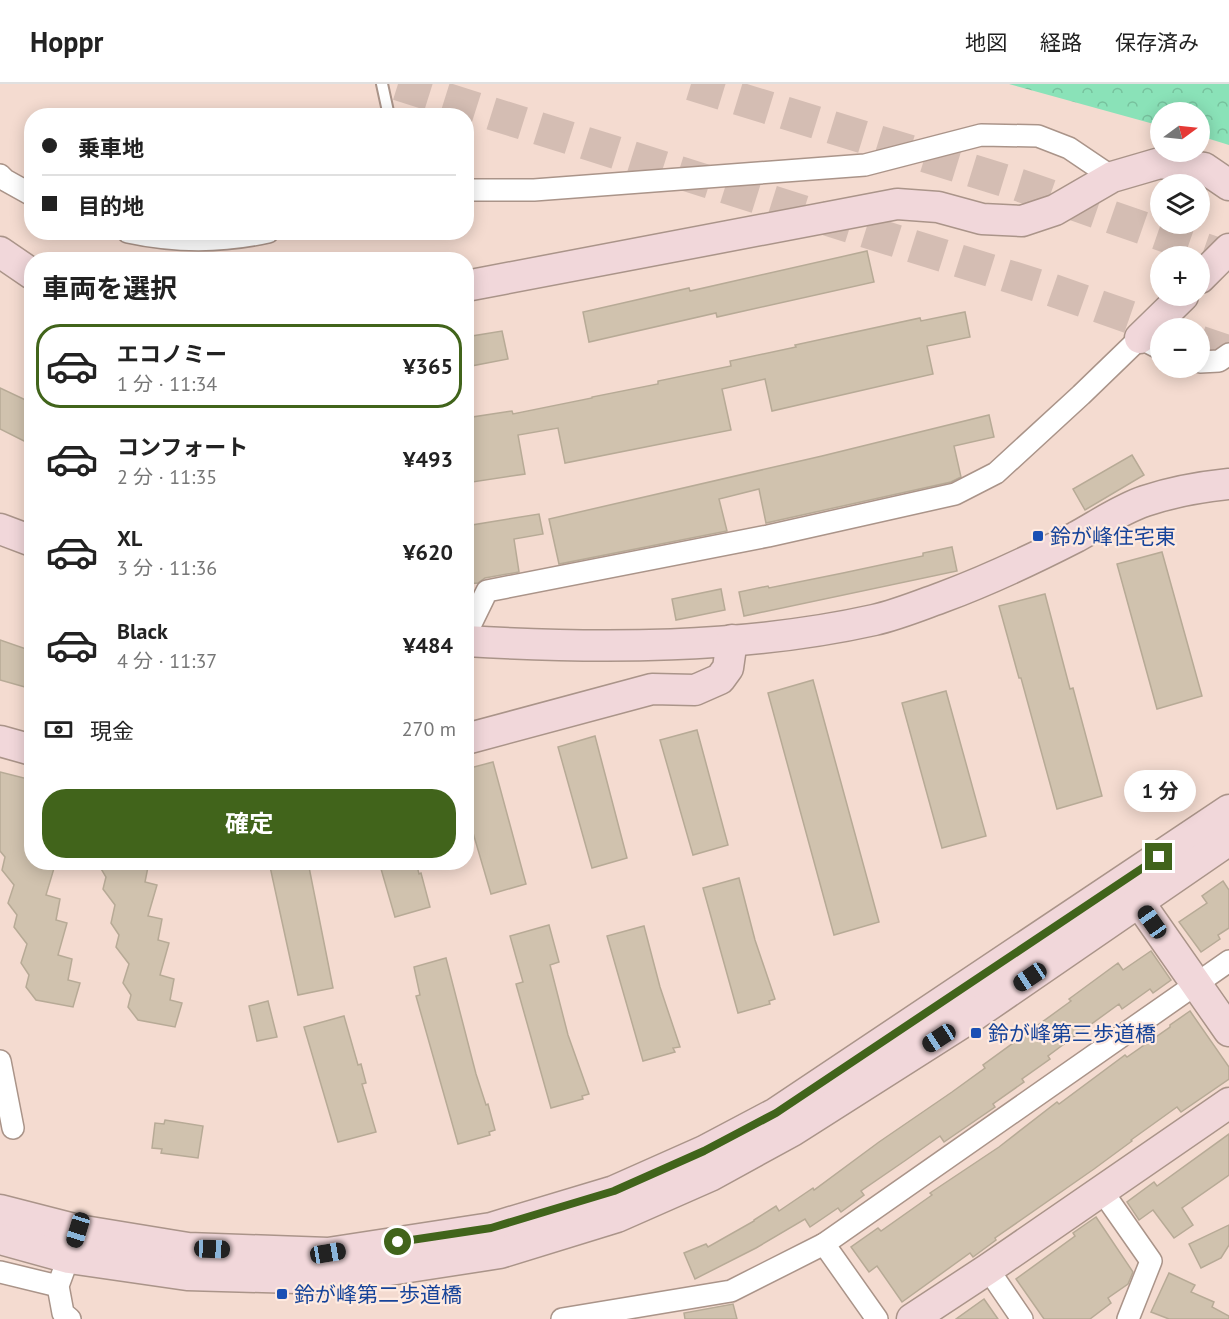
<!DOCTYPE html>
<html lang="ja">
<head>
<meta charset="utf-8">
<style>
	body { margin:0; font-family:"PT Sans","Noto Sans JP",sans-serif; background:#f6f6f6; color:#222; height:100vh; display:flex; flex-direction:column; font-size:22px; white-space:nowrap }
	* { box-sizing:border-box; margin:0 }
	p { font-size:20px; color:#767676 }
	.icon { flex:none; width:33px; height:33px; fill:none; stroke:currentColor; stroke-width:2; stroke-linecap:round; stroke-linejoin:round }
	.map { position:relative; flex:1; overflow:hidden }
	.details { position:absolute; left:24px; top:168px; width:450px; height:618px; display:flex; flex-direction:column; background:#fff; border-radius:24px; box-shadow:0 3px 15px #0003 }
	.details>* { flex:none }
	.guide { position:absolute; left:24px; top:24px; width:450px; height:132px; border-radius:24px; box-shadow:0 3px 15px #0003; display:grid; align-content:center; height:132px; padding:0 18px; background:#fff }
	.needle { width:39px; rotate:75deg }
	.controls { position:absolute; left:1150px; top:18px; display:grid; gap:12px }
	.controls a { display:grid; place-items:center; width:60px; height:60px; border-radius:50%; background:#fff; box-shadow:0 3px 15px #0003; font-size:30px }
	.end { position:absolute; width:27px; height:27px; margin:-14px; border:8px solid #41641b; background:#fff; box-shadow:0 0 0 3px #fff }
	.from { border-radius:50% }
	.bubble { position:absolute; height:42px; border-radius:21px; background:#fff; box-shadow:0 3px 15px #0003; font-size:20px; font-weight:700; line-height:42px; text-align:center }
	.car { position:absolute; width:18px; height:36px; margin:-18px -9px; border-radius:8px; box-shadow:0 0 4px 2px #0007; background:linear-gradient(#222 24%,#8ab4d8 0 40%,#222 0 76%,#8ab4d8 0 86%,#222 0) }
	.guide b { display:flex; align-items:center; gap:21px; height:57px; font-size:22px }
	.guide b+b { border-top:2px solid #e0e0e0 }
	.guide i { width:15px; height:15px; background:#222 }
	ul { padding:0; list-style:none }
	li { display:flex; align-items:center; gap:18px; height:84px; margin:0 12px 9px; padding:0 6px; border:3px solid transparent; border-radius:24px }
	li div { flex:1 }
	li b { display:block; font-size:22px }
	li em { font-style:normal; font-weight:700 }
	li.current { border-color:#41641b }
	li>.icon { width:54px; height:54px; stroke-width:1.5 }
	h2 { padding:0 18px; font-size:27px; line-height:72px }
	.pay { display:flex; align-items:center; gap:15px; height:66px; padding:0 18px; font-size:22px }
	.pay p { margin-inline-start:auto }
	.cta { display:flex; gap:12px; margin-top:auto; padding:12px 18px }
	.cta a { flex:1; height:69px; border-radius:24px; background:#41641b; color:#fff; font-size:24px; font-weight:700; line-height:69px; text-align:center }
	header { display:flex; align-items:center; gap:36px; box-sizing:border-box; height:84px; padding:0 30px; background:#fff; border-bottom:2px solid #e0e0e0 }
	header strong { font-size:28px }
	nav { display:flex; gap:33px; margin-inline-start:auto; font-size:21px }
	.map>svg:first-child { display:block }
</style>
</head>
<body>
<header>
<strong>Hoppr</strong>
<nav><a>地図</a><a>経路</a><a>保存済み</a></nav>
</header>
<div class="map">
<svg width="1229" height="1235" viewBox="0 0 1229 1235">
	<defs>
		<pattern id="forest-crowns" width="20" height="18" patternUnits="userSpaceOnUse" patternTransform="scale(1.5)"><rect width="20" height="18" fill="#8ae2b8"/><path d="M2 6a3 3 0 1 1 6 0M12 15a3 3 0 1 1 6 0" fill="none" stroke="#77c19d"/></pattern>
	</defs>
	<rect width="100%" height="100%" fill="#f4dbd0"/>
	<polygon fill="url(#forest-crowns)" points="1009,0 1229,0 1229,61 1200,52 1200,28 1161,28 1161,42"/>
	<g fill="#d0c2ae" stroke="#b7aa96" stroke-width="1.5">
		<polygon points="867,167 874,198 717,233 716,229 589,258 583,228 689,204 690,207"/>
		<polygon points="965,228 970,253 927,262 933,290 772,327 765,295 722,305 731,346 565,379 558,344 518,351 525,390 466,399 466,334 512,327 513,330 592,314 592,313 658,300 658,297 731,282 730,277 796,263 795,261 920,234 921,237"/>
		<polygon points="502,247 508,275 466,283 466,253"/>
		<polygon points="0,304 32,319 32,361 0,345"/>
		<polygon points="989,331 994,353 954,362 961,393 951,398 766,439 759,405 719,415 727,447 559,480 549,435 822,372"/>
		<polygon points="1132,371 1144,391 1085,426 1073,405"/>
		<polygon points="539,430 543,450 514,455 519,488 485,494 478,499 466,500 466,442"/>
		<polygon points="952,463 957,487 744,532 739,508 768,502 769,504 843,489 923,472 923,469"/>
		<polygon points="1162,468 1202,612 1157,625 1117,480"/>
		<polygon points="721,505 725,526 676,536 672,515"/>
		<polygon points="1045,510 1070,605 1073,604 1102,712 1057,725 1021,594 1019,594 999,522"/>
		<polygon points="0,556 32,567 32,605 0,596"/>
		<polygon points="813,596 879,838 834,851 768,609"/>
		<polygon points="946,607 986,752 942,764 902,619"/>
		<polygon points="697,646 728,761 693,771 660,656"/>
		<polygon points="595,652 627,774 592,784 558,663"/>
		<polygon points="493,678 526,800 491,810 466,725 466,685"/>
		<polygon points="0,688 32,696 32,778 55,781 46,811 60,815 56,836 67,839 58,871 72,875 68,896 80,899 73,923 36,916 26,903 29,891 21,879 27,860 14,843 17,831 8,819 14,801 2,786 5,773 0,767"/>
		<polygon points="97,778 149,778 145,798 157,801 148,832 162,835 158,856 169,859 160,891 174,895 170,916 182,919 175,943 138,936 128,923 131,911 123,899 129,880 116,863 119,851 111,839 115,821 103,805 106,793"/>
		<polygon points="269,778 308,778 333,904 298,911"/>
		<polygon points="379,778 416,778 419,790 421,789 430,823 395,833"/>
		<polygon points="739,794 755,856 775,915 769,917 770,920 738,929 703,804"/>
		<polygon points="1223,797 1229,806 1229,844 1218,851 1220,855 1201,868 1179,838 1207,819 1202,812"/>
		<polygon points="549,841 559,878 550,881 568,951 589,1010 582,1012 583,1015 551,1024 516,900 523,898 510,852"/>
		<polygon points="644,842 660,903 680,963 673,964 675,968 643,977 607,852"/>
		<polygon points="1151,867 1171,896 1153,909 1150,905 1122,925 1119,920 1079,949 1048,972 1050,975 1022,995 1024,998 993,1020 995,1023 944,1058 940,1052 906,1076 861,1107 864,1111 841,1128 838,1124 810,1143 805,1135 756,1164 695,1195 684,1169 706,1160 708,1163 754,1137 754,1136 776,1122 779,1127 813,1104 814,1106 879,1058 952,1008 985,984 983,981 1071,917 1069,915 1118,879 1123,886"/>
		<polygon points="446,874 476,990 486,1021 488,1020 495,1046 489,1048 490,1051 458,1060 416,912 420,911 414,883"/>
		<polygon points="268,917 277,953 257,957 249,922"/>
		<polygon points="1190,927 1229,983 1229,995 1181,1028 1177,1023 1131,1056 1132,1057 1094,1085 995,1154 996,1156 973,1173 970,1169 902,1218 877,1182 869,1188 851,1163 878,1144 881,1147 932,1111 930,1109 999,1063 1057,1018 1059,1020 1125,971 1127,973 1170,943 1170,941"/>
		<polygon points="344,932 358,981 361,980 366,999 362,1000 376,1048 338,1058 304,943"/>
		<polygon points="165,1036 203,1042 198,1074 161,1069 162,1065 152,1064 155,1039 164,1040"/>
		<polygon points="1229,1050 1229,1091 1182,1124 1193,1141 1174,1154 1153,1126 1139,1136 1127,1118 1154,1098 1157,1102"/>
		<polygon points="1096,1133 1133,1188 1128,1200 1108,1214 1111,1219 1090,1235 1044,1235 1016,1195 1075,1152 1073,1149"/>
		<polygon points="1229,1141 1229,1161 1221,1174 1201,1184 1189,1160"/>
		<polygon points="1169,1189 1195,1201 1191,1208 1214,1218 1212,1223 1229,1232 1229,1235 1169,1235 1151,1228"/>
		<polygon points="984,1215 998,1235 956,1235"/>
		<polygon points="733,1220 737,1235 685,1235 684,1229"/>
	</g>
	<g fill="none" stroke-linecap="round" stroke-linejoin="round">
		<g stroke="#d4bdb3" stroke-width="33" stroke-dasharray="33 16" stroke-linecap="butt">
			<polyline points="398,0 1052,206 1161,244"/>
			<polyline points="691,0 1019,101 1229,174"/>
			<polyline points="1200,258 1229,268"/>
		</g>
		<g stroke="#aa9489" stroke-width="14">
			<polyline id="lane" points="382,0 389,32"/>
		</g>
		<g stroke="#aa9489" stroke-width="24">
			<g id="street">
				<polyline points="0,91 5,96 32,111"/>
				<polyline points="466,106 534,106 865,81 981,51 1038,52 1069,64 1112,93"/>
				<path d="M128 148C174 158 223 158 268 148"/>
				<polyline points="1200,278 1219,277 1229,270"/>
				<polyline points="466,550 487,507 768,452 955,410 996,389 1081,311 1140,254 1161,265"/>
				<polyline points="0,977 13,1044"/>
				<polyline points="1102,1107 1151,1177 1128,1235"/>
				<polyline points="824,1160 877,1235"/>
				<polyline points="988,1185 1022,1235"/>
				<polyline points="0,1188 58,1202"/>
				<polyline points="70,1235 63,1229 58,1202 73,1161"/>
				<polyline points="562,1235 731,1207 824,1160 1229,877"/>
			</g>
		</g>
		<g stroke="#aa9489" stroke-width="33">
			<g id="secondary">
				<polyline points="0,168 32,190"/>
				<polyline points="1200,194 1229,165"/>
				<polyline points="466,202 897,120 938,123 982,135 1022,137 1055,126 1112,93 1160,79 1204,84 1229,101"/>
				<polyline points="1140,254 1183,212"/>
				<polyline points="0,445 32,457"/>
				<path d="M466 557C599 565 744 565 874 536 897 531 921 521 943 513 989 496 1033 475 1076 453 1098 441 1121 425 1145 417 1172 408 1200 403 1229 400"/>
				<polyline points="466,655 652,605 695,606 720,595 728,584 732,556"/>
				<polyline points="0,657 32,666"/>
				<polyline points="1127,801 1229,947"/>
				<polyline points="0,1126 78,1146 188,1164 328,1169 491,1144 614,1107 704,1067 776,1029 1229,726"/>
				<polyline points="0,1155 69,1174 187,1191 331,1195 500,1169 617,1133 710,1092 792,1047 976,930 1229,756"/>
				<polyline points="912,1235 988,1185 1229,1019"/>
			</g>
		</g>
		<use href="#lane" stroke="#fff" stroke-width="10"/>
		<use href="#street" stroke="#fff" stroke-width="21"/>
		<use href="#secondary" stroke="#f1d7da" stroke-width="30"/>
	</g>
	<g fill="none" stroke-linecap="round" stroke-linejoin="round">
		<polyline stroke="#41641b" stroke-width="8" points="398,1158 491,1144 614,1107 704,1067 776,1029 1159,773"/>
	</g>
	<g fill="#1a4fb4" stroke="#feeae0" stroke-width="2">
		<rect x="1032" y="446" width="12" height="12" rx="3"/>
		<rect x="970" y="943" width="12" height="12" rx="3"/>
		<rect x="276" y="1204" width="12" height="12" rx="3"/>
	</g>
	<g text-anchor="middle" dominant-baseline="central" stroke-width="4.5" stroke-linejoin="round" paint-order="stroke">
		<g font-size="21" fill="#164399" stroke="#feeae0" text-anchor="start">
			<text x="1050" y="452">鈴が峰住宅東</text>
			<text x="988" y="949">鈴が峰第三歩道橋</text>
			<text x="294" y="1210">鈴が峰第二歩道橋</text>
		</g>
	</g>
</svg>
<div class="controls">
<a><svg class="needle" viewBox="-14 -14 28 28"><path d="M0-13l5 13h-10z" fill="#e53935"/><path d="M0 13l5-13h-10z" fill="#767676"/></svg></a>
<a><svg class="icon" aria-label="layers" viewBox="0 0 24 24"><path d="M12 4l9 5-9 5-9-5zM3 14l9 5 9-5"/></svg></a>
<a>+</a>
<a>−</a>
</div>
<i class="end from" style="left:398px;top:1158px"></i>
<i class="end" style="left:1159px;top:773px"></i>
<div class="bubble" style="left:1124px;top:686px;width:72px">1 分</div>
<i class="car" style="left:1152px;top:838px;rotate:325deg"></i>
<i class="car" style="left:1030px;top:893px;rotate:236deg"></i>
<i class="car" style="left:939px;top:954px;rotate:237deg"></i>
<i class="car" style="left:78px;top:1146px;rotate:197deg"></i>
<i class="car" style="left:212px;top:1165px;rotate:92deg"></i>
<i class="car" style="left:328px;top:1169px;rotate:81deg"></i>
<div class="guide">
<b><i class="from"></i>乗車地</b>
<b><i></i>目的地</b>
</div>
<section class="details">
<h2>車両を選択</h2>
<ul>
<li class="current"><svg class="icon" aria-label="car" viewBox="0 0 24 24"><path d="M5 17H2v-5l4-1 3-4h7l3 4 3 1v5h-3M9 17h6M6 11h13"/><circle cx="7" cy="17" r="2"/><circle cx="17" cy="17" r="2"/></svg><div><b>エコノミー</b><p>1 分 · 11:34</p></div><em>¥365</em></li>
<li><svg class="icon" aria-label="car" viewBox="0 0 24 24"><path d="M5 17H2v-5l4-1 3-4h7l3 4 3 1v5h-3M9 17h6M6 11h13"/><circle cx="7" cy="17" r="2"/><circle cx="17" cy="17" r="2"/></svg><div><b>コンフォート</b><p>2 分 · 11:35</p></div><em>¥493</em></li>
<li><svg class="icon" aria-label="car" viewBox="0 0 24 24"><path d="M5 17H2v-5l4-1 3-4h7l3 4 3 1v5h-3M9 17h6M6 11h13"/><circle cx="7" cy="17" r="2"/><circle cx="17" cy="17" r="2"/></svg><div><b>XL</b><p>3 分 · 11:36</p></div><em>¥620</em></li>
<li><svg class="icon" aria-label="car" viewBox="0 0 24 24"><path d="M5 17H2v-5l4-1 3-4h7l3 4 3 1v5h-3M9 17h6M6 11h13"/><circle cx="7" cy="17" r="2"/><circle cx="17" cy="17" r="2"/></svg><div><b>Black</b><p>4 分 · 11:37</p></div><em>¥484</em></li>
</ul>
<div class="pay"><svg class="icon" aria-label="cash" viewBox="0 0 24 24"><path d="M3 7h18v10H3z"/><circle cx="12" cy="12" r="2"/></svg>現金<p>270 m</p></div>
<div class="cta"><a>確定</a></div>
</section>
</div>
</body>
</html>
